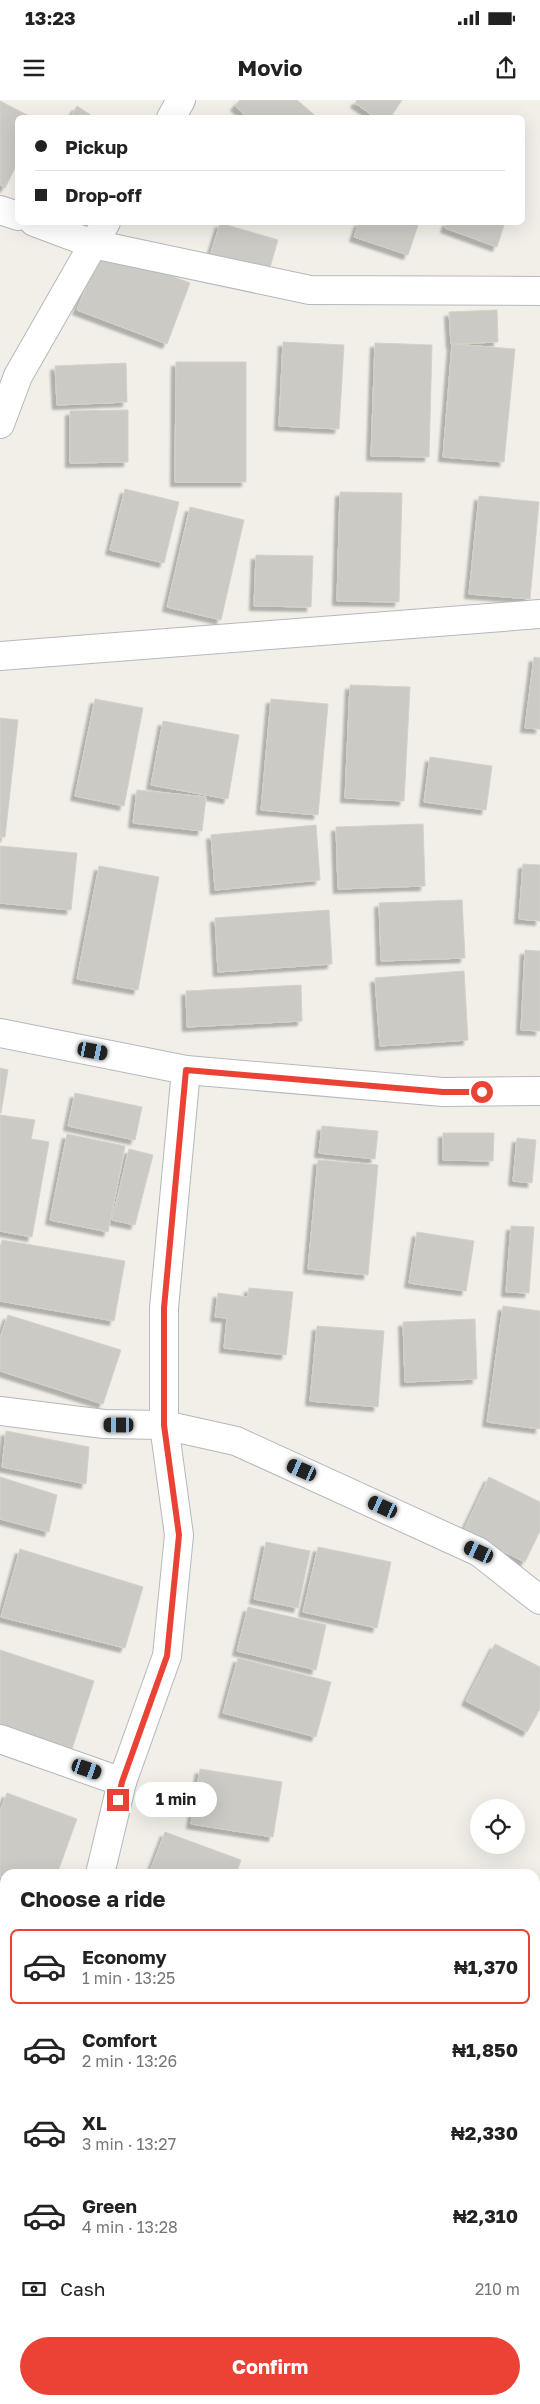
<!DOCTYPE html>
<html lang="en">
<head>
<meta charset="utf-8">
<style>
	body { margin:0; font-family:"Golos Text",sans-serif; background:#f2f2f2; color:#222; height:100vh; display:flex; flex-direction:column; font-size:19px; white-space:nowrap }
	* { box-sizing:border-box; margin:0 }
	p { font-size:16px; color:#767676 }
	.icon { flex:none; width:28px; height:28px; fill:none; stroke:currentColor; stroke-width:2; stroke-linecap:round; stroke-linejoin:round }
	.map { position:relative; flex:1; overflow:hidden }
	.side { position:absolute; left:0px; top:1769px; width:540px; height:536px; display:flex; flex-direction:column; background:#fff; border-radius:15px 15px 0 0; box-shadow:0 5px 20px #0002 }
	.side>* { flex:none }
	.hud { position:absolute; left:15px; top:15px; width:510px; height:110px; border-radius:8px; box-shadow:0 5px 20px #0002; display:grid; align-content:center; height:110px; padding:0 20px; background:#fff }
	.fabs { position:absolute; left:470px; top:1699px; display:grid; gap:10px }
	.fabs a { display:grid; place-items:center; width:55px; height:55px; border-radius:50%; background:#fff; box-shadow:0 5px 20px #0002; font-size:25px }
	.end { position:absolute; width:22px; height:22px; margin:-11px; border:6px solid #ea4335; background:#fff; box-shadow:0 0 0 2px #fff }
	.from { border-radius:50% }
	.bubble { position:absolute; height:35px; border-radius:18px; background:#fff; box-shadow:0 5px 20px #0002; font-size:16px; font-weight:700; line-height:35px; text-align:center }
	.car { position:absolute; width:15px; height:30px; margin:-15px -8px; border-radius:6px; box-shadow:0 0 4px 1px #0007; background:linear-gradient(#222 24%,#8ab4d8 0 40%,#222 0 76%,#8ab4d8 0 86%,#222 0) }
	.hud b { display:flex; align-items:center; gap:18px; height:48px; font-size:19px }
	.hud b+b { border-top:1px solid #e0e0e0 }
	.hud i { width:12px; height:12px; background:#222 }
	ul { padding:0; list-style:none }
	li { display:flex; align-items:center; gap:15px; height:75px; margin:0 10px 8px; padding:0 10px; border:2px solid transparent; border-radius:8px }
	li div { flex:1 }
	li b { display:block; font-size:19px }
	li em { font-style:normal; font-weight:700 }
	li.active { border-color:#ea4335 }
	li>.icon { width:45px; height:45px; stroke-width:1.5 }
	h2 { padding:0 20px; font-size:22px; line-height:60px }
	.pay { display:flex; align-items:center; gap:12px; height:55px; padding:0 20px; font-size:19px }
	.pay p { margin-inline-start:auto }
	.button { display:flex; gap:10px; margin-top:auto; padding:10px 20px }
	.button a { flex:1; height:58px; border-radius:30px; background:#ea4335; color:#fff; font-size:20px; font-weight:700; line-height:58px; text-align:center }
	.status { display:flex; justify-content:space-between; align-items:center; height:35px; padding:0 25px; background:#fff; direction:ltr }
	.status svg { height:14px; fill:currentColor }
	header { display:flex; justify-content:space-between; align-items:center; height:65px; padding:0 20px; background:#fff; font-size:22px; font-weight:700 }
	.map>svg:first-child { display:block }
</style>
</head>
<body>
<div class="status"><b>13:23</b><svg viewBox="0 0 49 12"><path d="M0 12V9h3v3zM5 12V6h3v6zM10 12V3h3v9zM15 12V0h3v12zM26 1h20v11H26zM47 4h2v5h-2z"/></svg></div>
<header><svg class="icon" aria-label="menu" viewBox="0 0 24 24"><path d="M4 6h16M4 12h16M4 18h16"/></svg>Movio<svg class="icon" aria-label="share" viewBox="0 0 24 24"><path d="M12 15V3M7 8l5-5 5 5M5 13v7h14v-7"/></svg></header>
<div class="map">
<svg width="540" height="2304" viewBox="0 0 540 2304">
	<defs>
		<filter id="shadow"><feDropShadow dx="-4.5" dy="4.5" stdDeviation="1" flood-color="#0004"/></filter>
	</defs>
	<rect width="100%" height="100%" fill="#f1efe8"/>
	<g fill="#cccac5" stroke="#d6d1c6" filter="url(#shadow)">
		<polygon points="240,0 297,0 318,18 248,18 235,6"/>
		<polygon points="357,0 402,0 390,18 376,18 355,3"/>
		<polygon points="0,1 33,18 18,18 18,62 5,88 0,85"/>
		<polygon points="77,6 95,18 70,18"/>
		<polygon points="359,122 419,122 408,155 354,137"/>
		<polygon points="447,122 505,122 497,147 445,128"/>
		<polygon points="220,123 278,140 268,174 210,156"/>
		<polygon points="101,149 190,183 167,244 77,210"/>
		<polygon points="497,210 498,242 451,244 449,212"/>
		<polygon points="283,242 344,245 339,329 279,326"/>
		<polygon points="375,243 432,245 429,357 371,356"/>
		<polygon points="452,244 515,249 504,362 443,357"/>
		<polygon points="176,262 246,262 246,382 175,382"/>
		<polygon points="126,263 127,302 57,305 55,266"/>
		<polygon points="128,310 128,362 70,363 70,311"/>
		<polygon points="125,389 179,402 164,463 110,450"/>
		<polygon points="340,392 402,393 399,502 337,501"/>
		<polygon points="479,396 539,402 530,499 469,494"/>
		<polygon points="190,407 244,420 221,520 167,507"/>
		<polygon points="256,455 313,456 311,507 254,506"/>
		<polygon points="534,557 540,558 540,629 525,628"/>
		<polygon points="350,585 410,587 404,701 345,698"/>
		<polygon points="95,599 143,608 124,706 75,696"/>
		<polygon points="271,599 328,604 318,715 261,710"/>
		<polygon points="0,618 18,620 5,737 0,737"/>
		<polygon points="163,621 239,635 228,699 151,685"/>
		<polygon points="430,657 492,666 486,710 424,702"/>
		<polygon points="137,690 206,697 202,731 133,723"/>
		<polygon points="423,724 425,786 338,789 336,727"/>
		<polygon points="316,725 320,780 215,790 211,735"/>
		<polygon points="0,746 77,753 71,810 0,803"/>
		<polygon points="523,764 540,765 540,821 519,819"/>
		<polygon points="99,766 159,777 138,890 77,879"/>
		<polygon points="462,800 465,858 381,861 379,803"/>
		<polygon points="329,810 332,864 218,872 215,818"/>
		<polygon points="525,850 540,851 540,931 521,930"/>
		<polygon points="464,871 468,940 380,946 375,878"/>
		<polygon points="301,885 302,921 187,927 186,891"/>
		<polygon points="0,968 8,970 1,1013 0,1013"/>
		<polygon points="75,993 142,1007 135,1040 68,1026"/>
		<polygon points="0,1015 35,1020 31,1039 49,1042 32,1137 0,1131"/>
		<polygon points="322,1026 378,1031 375,1059 319,1053"/>
		<polygon points="443,1033 494,1033 493,1061 443,1060"/>
		<polygon points="67,1034 125,1046 108,1132 50,1120"/>
		<polygon points="517,1038 536,1040 532,1083 513,1081"/>
		<polygon points="129,1049 153,1055 135,1125 112,1120"/>
		<polygon points="318,1060 378,1065 368,1175 308,1169"/>
		<polygon points="511,1126 534,1127 529,1193 506,1192"/>
		<polygon points="417,1132 474,1141 466,1191 409,1183"/>
		<polygon points="2,1140 125,1161 114,1221 0,1201 0,1155"/>
		<polygon points="249,1188 293,1192 286,1255 224,1248 227,1218 215,1217 218,1193 248,1197"/>
		<polygon points="503,1206 540,1211 540,1329 487,1322"/>
		<polygon points="8,1215 121,1250 103,1304 0,1271 0,1238"/>
		<polygon points="475,1219 477,1279 405,1282 403,1222"/>
		<polygon points="317,1226 384,1231 378,1307 310,1301"/>
		<polygon points="6,1331 89,1347 86,1384 2,1367"/>
		<polygon points="0,1377 57,1395 49,1432 0,1419"/>
		<polygon points="489,1377 540,1402 540,1431 525,1462 463,1432"/>
		<polygon points="266,1442 310,1451 298,1508 254,1499"/>
		<polygon points="318,1447 391,1462 377,1528 303,1512"/>
		<polygon points="20,1449 143,1487 125,1548 1,1517"/>
		<polygon points="248,1507 326,1525 316,1570 237,1551"/>
		<polygon points="495,1544 540,1567 540,1609 527,1632 466,1601"/>
		<polygon points="0,1550 94,1581 72,1649 0,1624"/>
		<polygon points="238,1558 331,1582 316,1637 223,1613"/>
		<polygon points="200,1669 282,1682 273,1737 191,1724"/>
		<polygon points="7,1693 77,1719 57,1774 5,1774 5,1779 0,1777 0,1711"/>
		<polygon points="165,1732 241,1760 236,1774 149,1774"/>
		<polygon points="5,2148 5,2219 0,2217 0,2162"/>
		<polygon points="540,2173 540,2247 535,2245 535,2189"/>
		<polygon points="26,2300 98,2300 111,2303 25,2304"/>
		<polygon points="129,2300 205,2300 203,2304 139,2304"/>
	</g>
	<g fill="none" stroke-linecap="round" stroke-linejoin="round">
		<g stroke="#b5b8bc" stroke-width="30">
			<g id="minor">
				<polyline points="171,18 181,0"/>
				<polyline points="0,110 18,116"/>
				<polyline points="34,122 93,144 310,190 540,191"/>
				<polyline points="0,324 18,276 106,122"/>
				<polyline points="0,556 540,514"/>
				<polyline points="0,933 186,970 443,992 540,991"/>
				<polyline points="0,1311 104,1324 164,1325 236,1341 479,1452 540,1500"/>
				<polyline points="0,1639 122,1682"/>
				<polyline points="100,1774 122,1682 167,1556 179,1435 164,1325 164,1208 186,970"/>
				<polyline points="535,1871 540,1873"/>
				<polyline points="0,2024 5,2013"/>
				<polyline points="535,2027 540,2005"/>
				<polyline points="535,2101 540,2102"/>
				<polyline points="0,2118 5,2120"/>
				<polyline points="276,2304 278,2300"/>
			</g>
		</g>
		<use href="#minor" stroke="#fff" stroke-width="28"/>
	</g>
	<g fill="none" stroke-linecap="round" stroke-linejoin="round">
		<polyline stroke="#ea4335" stroke-width="6" points="118,1700 122,1682 167,1556 179,1435 164,1325 164,1208 186,970 443,992 482,992"/>
	</g>
</svg>
<div class="fabs">
<a><svg class="icon" aria-label="locate" viewBox="0 0 24 24"><circle cx="12" cy="12" r="6"/><path d="M12 2v4M12 18v4M2 12h4M18 12h4"/></svg></a>
</div>
<i class="end from" style="left:482px;top:992px"></i>
<i class="end" style="left:118px;top:1700px"></i>
<div class="bubble" style="left:135px;top:1682px;width:82px">1 min</div>
<i class="car" style="left:93px;top:951px;rotate:101deg"></i>
<i class="car" style="left:119px;top:1325px;rotate:270deg"></i>
<i class="car" style="left:302px;top:1370px;rotate:294deg"></i>
<i class="car" style="left:383px;top:1407px;rotate:295deg"></i>
<i class="car" style="left:479px;top:1452px;rotate:295deg"></i>
<i class="car" style="left:87px;top:1669px;rotate:109deg"></i>
<div class="hud">
<b><i class="from"></i>Pickup</b>
<b><i></i>Drop-off</b>
</div>
<section class="side">
<h2>Choose a ride</h2>
<ul>
<li class="active"><svg class="icon" aria-label="car" viewBox="0 0 24 24"><path d="M5 17H2v-5l4-1 3-4h7l3 4 3 1v5h-3M9 17h6M6 11h13"/><circle cx="7" cy="17" r="2"/><circle cx="17" cy="17" r="2"/></svg><div><b>Economy</b><p>1 min · 13:25</p></div><em>₦1,370</em></li>
<li><svg class="icon" aria-label="car" viewBox="0 0 24 24"><path d="M5 17H2v-5l4-1 3-4h7l3 4 3 1v5h-3M9 17h6M6 11h13"/><circle cx="7" cy="17" r="2"/><circle cx="17" cy="17" r="2"/></svg><div><b>Comfort</b><p>2 min · 13:26</p></div><em>₦1,850</em></li>
<li><svg class="icon" aria-label="car" viewBox="0 0 24 24"><path d="M5 17H2v-5l4-1 3-4h7l3 4 3 1v5h-3M9 17h6M6 11h13"/><circle cx="7" cy="17" r="2"/><circle cx="17" cy="17" r="2"/></svg><div><b>XL</b><p>3 min · 13:27</p></div><em>₦2,330</em></li>
<li><svg class="icon" aria-label="car" viewBox="0 0 24 24"><path d="M5 17H2v-5l4-1 3-4h7l3 4 3 1v5h-3M9 17h6M6 11h13"/><circle cx="7" cy="17" r="2"/><circle cx="17" cy="17" r="2"/></svg><div><b>Green</b><p>4 min · 13:28</p></div><em>₦2,310</em></li>
</ul>
<div class="pay"><svg class="icon" aria-label="cash" viewBox="0 0 24 24"><path d="M3 7h18v10H3z"/><circle cx="12" cy="12" r="2"/></svg>Cash<p>210 m</p></div>
<div class="button"><a>Confirm</a></div>
</section>
</div>
</body>
</html>
